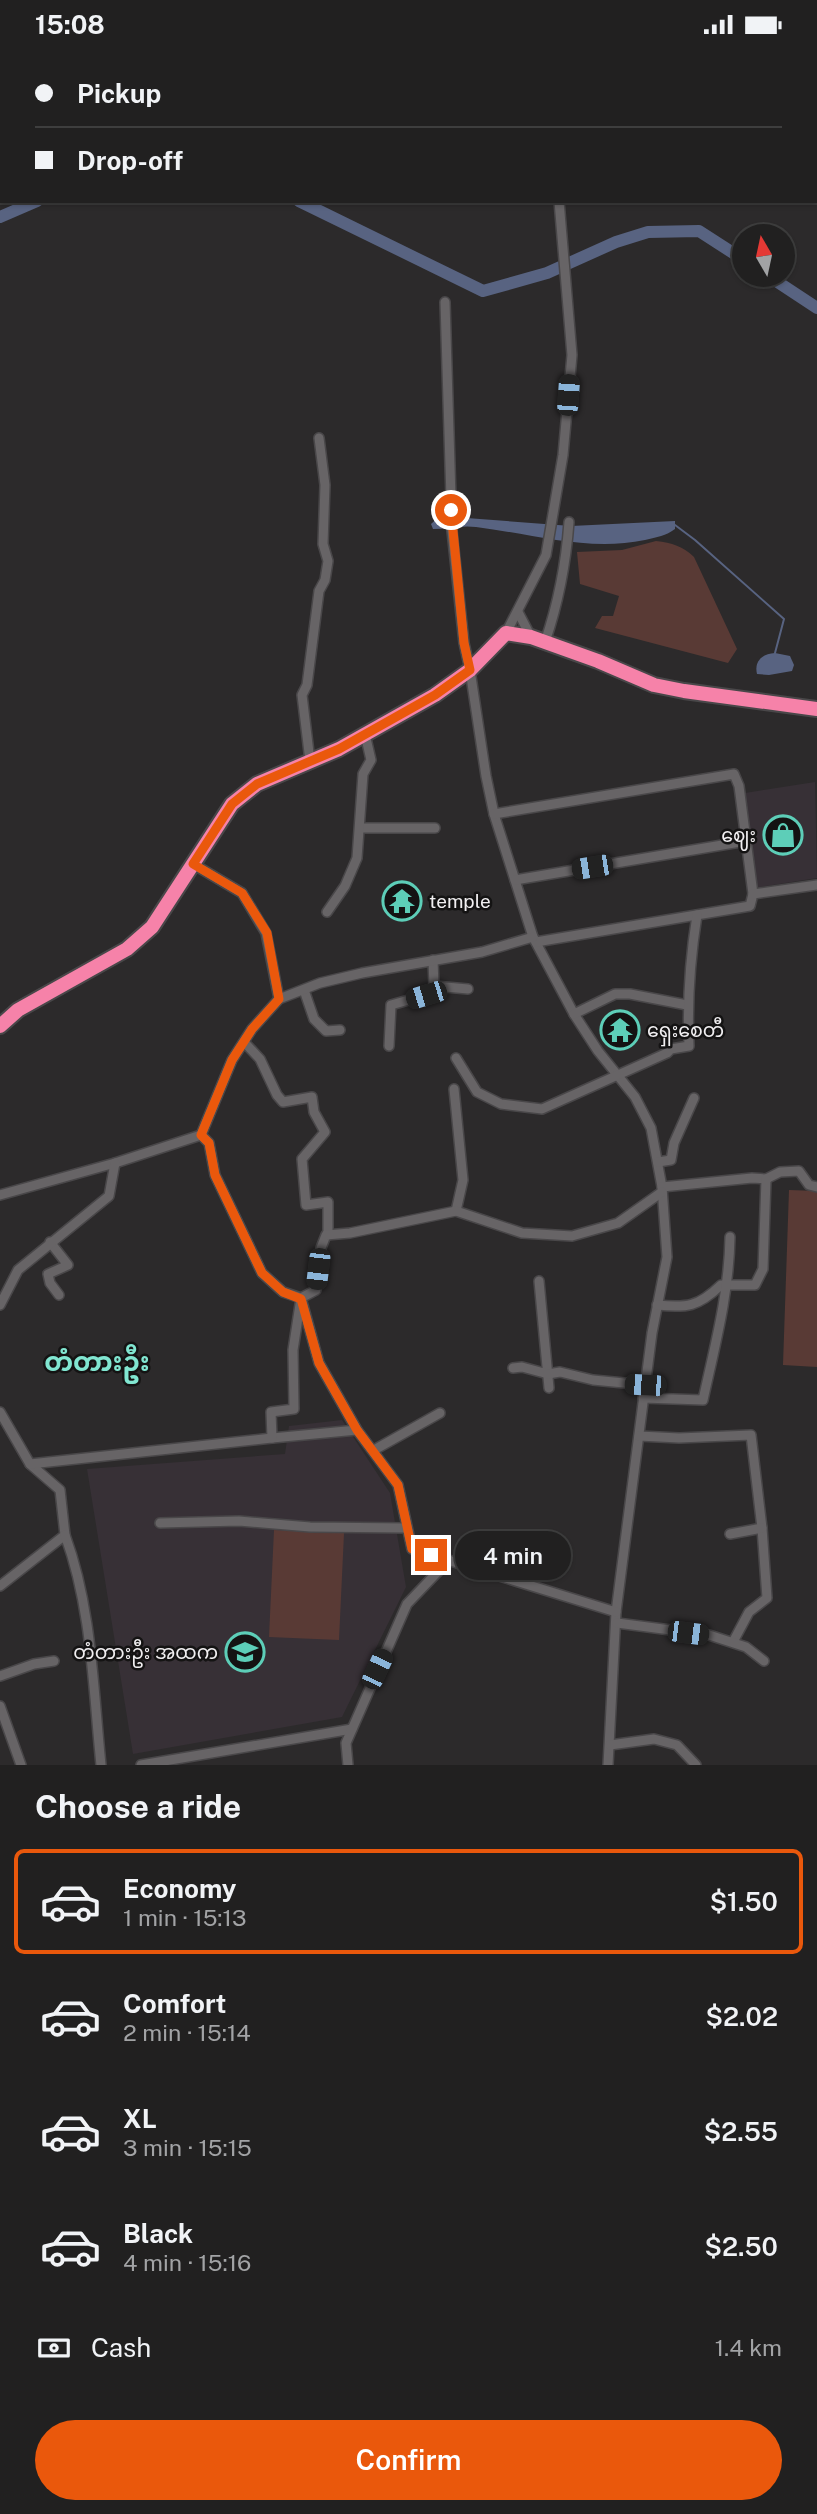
<!DOCTYPE html>
<html lang="en">
<head>
<meta charset="utf-8">
<style>
	body { margin:0; font-family:"Public Sans","Noto Sans Myanmar",sans-serif; background:#2d2d2d; color:#f1f3f6; height:100vh; display:flex; flex-direction:column; font-size:26px; white-space:nowrap }
	* { box-sizing:border-box; margin:0 }
	p { font-size:23px; color:#a2a3a5 }
	.icon { flex:none; width:38px; height:38px; fill:none; stroke:currentColor; stroke-width:2; stroke-linecap:round; stroke-linejoin:round }
	.map { position:relative; height:1716px; overflow:hidden }
	.panel { display:flex; flex-direction:column; background:#212020; flex:1 }
	.panel>* { flex:none }
	.top-card { position:absolute; left:0px; top:0px; width:817px; height:154px; box-shadow:0 2px 5px #0004,0 0 0 2px #3e3e3e; display:grid; align-content:center; height:154px; padding:0 35px; background:#212020 }
	.needle { width:46px; rotate:351deg }
	.tools { position:absolute; left:732px; top:175px; display:grid; gap:14px }
	.tools a { display:grid; place-items:center; width:63px; height:63px; border-radius:50%; background:#212020; box-shadow:0 2px 5px #0004,0 0 0 2px #3e3e3e; font-size:35px }
	.end { position:absolute; width:32px; height:32px; margin:-16px; border:9px solid #ea580c; background:#fff; box-shadow:0 0 0 4px #fff }
	.from { border-radius:50% }
	.bubble { position:absolute; height:49px; border-radius:24px; background:#212020; box-shadow:0 2px 5px #0004,0 0 0 2px #3e3e3e; font-size:23px; font-weight:600; line-height:49px; text-align:center }
	.car { position:absolute; width:21px; height:42px; margin:-21px -10px; border-radius:9px; box-shadow:0 0 5px 2px #0007; background:linear-gradient(#222 24%,#8ab4d8 0 40%,#222 0 76%,#8ab4d8 0 86%,#222 0) }
	.top-card b { display:flex; align-items:center; gap:24px; height:66px; font-size:26px }
	.top-card b+b { border-top:2px solid #3e3e3e }
	.top-card i { width:18px; height:18px; background:#f1f3f6 }
	ul { padding:0; list-style:none }
	li { display:flex; align-items:center; gap:21px; height:105px; margin:0 14px 10px; padding:0 21px; border:4px solid transparent; border-radius:10px }
	li div { flex:1 }
	li b { display:block; font-size:26px }
	li em { font-style:normal; font-weight:600 }
	li.current { border-color:#ea580c }
	li>.icon { width:63px; height:63px; stroke-width:1.5 }
	h2 { padding:0 35px; font-size:32px; line-height:84px }
	.pay { display:flex; align-items:center; gap:18px; height:77px; padding:0 35px; font-size:26px }
	.pay p { margin-inline-start:auto }
	.button { display:flex; gap:14px; margin-top:auto; padding:14px 35px }
	.button a { flex:1; height:80px; border-radius:42px; background:#ea580c; color:#fff; font-size:28px; font-weight:600; line-height:80px; text-align:center }
	.status { display:flex; justify-content:space-between; align-items:center; height:49px; padding:0 35px; background:#212020; direction:ltr }
	.status svg { height:19px; fill:currentColor }
	.map>svg:first-child { display:block }
</style>
</head>
<body>
<div class="status"><b>15:08</b><svg viewBox="0 0 49 12"><path d="M0 12V9h3v3zM5 12V6h3v6zM10 12V3h3v9zM15 12V0h3v12zM26 1h20v11H26zM47 4h2v5h-2z"/></svg></div>
<div class="map">
<svg width="817" height="1716" viewBox="0 0 817 1716">
	<rect width="100%" height="100%" fill="#2c2a2b"/>
	<g fill="#373036">
		<polygon points="815,733 817,829 755,839 745,744"/>
		<polygon points="342,1371 390,1444 406,1538 342,1668 133,1705 87,1420 285,1405 289,1377"/>
	</g>
	<g fill="#593a35">
		<path d="M656 492C672 494 683 497 694 508L737 600 728 614 595 579 602 567H613L619 547 580 535 577 503 622 501Z"/>
		<polygon points="789,1141 817,1142 817,1318 783,1316"/>
		<polygon points="274,1481 344,1484 339,1591 269,1588"/>
	</g>
	<g fill="#586381">
		<path d="M440 467 571 477 675 472V480C666 487 657 488 645 491 588 503 533 485 476 478 461 476 448 480 433 480L431 475Z"/>
		<path d="M775 604 790 607 794 616 792 622 769 626 757 625C754 612 762 605 775 604Z"/>
	</g>
	<g fill="none" stroke-linecap="round" stroke-linejoin="round">
		<polyline stroke="#586381" stroke-width="2" points="675,476 695,491 784,570 775,604"/>
		<g stroke="#586381" stroke-width="12">
			<polyline points="299,152 483,242 547,224 616,193 648,183 699,182 744,211"/>
			<polyline points="0,168 37,152"/>
			<polyline points="767,226 817,259"/>
		</g>
		<g stroke="#494749" stroke-width="12">
			<g id="minor">
				<polyline points="486,0 487,2"/>
				<polyline points="278,2 287,0"/>
				<polyline points="0,93 2,93"/>
				<polyline points="816,122 817,122"/>
				<polyline points="445,253 452,482 464,594 470,621 486,727 494,765 533,888 574,965 598,1002 635,1048 651,1079 662,1138 667,1208 652,1284 616,1563 608,1716"/>
				<polyline points="518,563 531,588"/>
				<polyline points="506,584 546,506 563,406 572,306 559,152"/>
				<path d="M545 593C558 555 566 514 569 473"/>
				<polyline points="310,712 302,646 307,636 319,542 325,531 328,512 323,495 325,436 319,389"/>
				<polyline points="494,765 734,725 739,737 753,845"/>
				<polyline points="361,779 435,779"/>
				<polyline points="193,815 242,844 266,884 279,950"/>
				<polyline points="515,831 746,792"/>
				<polyline points="327,863 345,837 357,809 363,725 371,711 365,685"/>
				<polyline points="536,893 750,857 753,845 817,836"/>
				<polyline points="434,937 468,940"/>
				<polyline points="304,941 314,970 326,982 340,981"/>
				<polyline points="574,965 615,945 630,945 687,956"/>
				<polyline points="244,993 260,1010 277,1046 283,1053 312,1048 314,1063 325,1083 302,1110 306,1156 328,1153 328,1186"/>
				<polyline points="389,997 391,956 426,946 434,937 433,911"/>
				<path d="M456 1009 477 1043 501 1055 542 1060 667 1004 671 1000 689 997C687 952 690 910 697 866"/>
				<polyline points="454,1040 463,1131 456,1162"/>
				<polyline points="201,1086 209,1094 215,1126 262,1224 283,1243 301,1249 319,1314 357,1381 398,1436 412,1500 616,1563"/>
				<polyline points="658,1113 671,1111 674,1094 694,1049"/>
				<polyline points="662,1138 752,1129 766,1130 780,1123 799,1122 809,1136 817,1138"/>
				<polyline points="0,1146 115,1114 201,1086 232,1011 252,980 279,950 320,934 362,924 482,903 533,888"/>
				<polyline points="50,1193 68,1216 48,1225 50,1234 59,1246"/>
				<polyline points="539,1232 549,1339"/>
				<polyline points="0,1256 18,1221 109,1147 115,1114"/>
				<path d="M657 1256C687 1259 698 1258 721 1236H755L763 1220 766 1130"/>
				<polyline points="513,1319 522,1318 548,1325 560,1323 593,1331 645,1336"/>
				<path d="M643 1349 703 1351C715 1296 729 1245 730 1188"/>
				<polyline points="0,1363 30,1415 60,1441 65,1486 0,1537"/>
				<polyline points="639,1387 679,1389 751,1386 762,1479 767,1549 749,1563 733,1593"/>
				<polyline points="272,1389 357,1381"/>
				<polyline points="374,1401 440,1364"/>
				<polyline points="30,1415 272,1389 271,1363 294,1360 293,1301 301,1249 316,1241 321,1199 326,1186 350,1184 456,1162 522,1184 572,1187 618,1174 662,1143"/>
				<polyline points="160,1474 239,1472 310,1478 406,1479"/>
				<polyline points="730,1485 762,1479"/>
				<path d="M65 1486C92 1559 93 1639 101 1716"/>
				<polyline points="617,1574 709,1586 746,1598 764,1612"/>
				<polyline points="0,1627 34,1615 54,1612"/>
				<polyline points="0,1657 21,1716"/>
				<polyline points="610,1696 654,1690 677,1696 696,1716"/>
				<polyline points="141,1716 352,1680"/>
				<polyline points="348,1716 346,1694 407,1555 449,1511"/>
			</g>
		</g>
		<g stroke="#494749" stroke-width="18">
			<polyline id="highway" points="0,977 18,961 127,900 152,878 232,755 257,735 339,700 435,646 470,621 506,584 531,588 598,612 654,636 684,642 817,660"/>
		</g>
		<use href="#minor" stroke="#676466" stroke-width="9"/>
		<use href="#highway" stroke="#f682a9" stroke-width="14"/>
	</g>
	<g fill="none" stroke-linecap="round" stroke-linejoin="round">
		<polyline stroke="#ea580c" stroke-width="9" points="431,1506 412,1500 398,1436 357,1381 319,1314 301,1250 283,1243 262,1224 215,1126 209,1094 201,1086 232,1011 252,980 279,950 267,884 242,844 193,815 232,755 257,735 339,700 435,646 470,621 464,594 451,461"/>
	</g>
	<defs>
		<g id="shop-ring" transform="scale(2.0125)"><circle r="9.5" fill="#141313" stroke="#5dceb8" stroke-width="1.5"/><path d="M-5-2.5h2.3a2.7 3.5 0 0 1 5.4 0H5L5.5 6h-11ZM-1.5-2.5h3a1.5 2.3 0 0 0-3 0Z" fill="#5dceb8"/></g>
		<g id="temple-ring" transform="scale(2.0125)"><circle r="9.5" fill="#141313" stroke="#5dceb8" stroke-width="1.5"/><path d="M0-6L5-2H3V0L6.5 2.5H4V6H1.5V3h-3V6H-4V2.5H-6.5L-3 0V-2H-5Z" fill="#5dceb8"/></g>
		<g id="school-ring" transform="scale(2.0125)"><circle r="9.5" fill="#141313" stroke="#5dceb8" stroke-width="1.5"/><path d="M0-5L7-2L0 1L-7-2ZM-4 1L0 2.5L4 1V4Q0 6-4 4Z" fill="#5dceb8"/></g>
	</defs>
	<g fill-rule="evenodd">
		<use href="#shop-ring" x="783" y="786"/>
		<use href="#temple-ring" x="402" y="852"/>
		<use href="#temple-ring" x="620" y="981"/>
		<use href="#school-ring" x="245" y="1603"/>
	</g>
	<g text-anchor="middle" dominant-baseline="central" stroke-width="5" stroke-linejoin="round" paint-order="stroke">
		<g font-size="19" fill="#f1eff1" stroke="#141313" text-anchor="end">
			<text x="756" y="786">ဈေး</text>
			<text x="429" y="852" text-anchor="start">temple</text>
			<text x="647" y="981" text-anchor="start">ရှေးစေတီ</text>
			<text x="218" y="1603">တံတားဦး အထက</text>
		</g>
		<g font-size="26" font-weight="bold" fill="#81e6d1" stroke="#141313">
			<text x="97" y="1312">တံတားဦး</text>
		</g>
	</g>
</svg>
<div class="tools">
<a><svg class="needle" viewBox="-14 -14 28 28"><path d="M0-13l5 13h-10z" fill="#e53935"/><path d="M0 13l5-13h-10z" fill="#a2a3a5"/></svg></a>
</div>
<i class="end from" style="left:451px;top:461px"></i>
<i class="end" style="left:431px;top:1506px"></i>
<div class="bubble" style="left:455px;top:1482px;width:116px">4 min</div>
<i class="car" style="left:568px;top:346px;rotate:4deg"></i>
<i class="car" style="left:592px;top:818px;rotate:261deg"></i>
<i class="car" style="left:426px;top:946px;rotate:253deg"></i>
<i class="car" style="left:318px;top:1220px;rotate:187deg"></i>
<i class="car" style="left:645px;top:1336px;rotate:273deg"></i>
<i class="car" style="left:688px;top:1584px;rotate:97deg"></i>
<i class="car" style="left:377px;top:1620px;rotate:25deg"></i>
<div class="top-card">
<b><i class="from"></i>Pickup</b>
<b><i></i>Drop-off</b>
</div>
</div>
<section class="panel">
<h2>Choose a ride</h2>
<ul>
<li class="current"><svg class="icon" aria-label="car" viewBox="0 0 24 24"><path d="M5 17H2v-5l4-1 3-4h7l3 4 3 1v5h-3M9 17h6M6 11h13"/><circle cx="7" cy="17" r="2"/><circle cx="17" cy="17" r="2"/></svg><div><b>Economy</b><p>1 min · 15:13</p></div><em>$1.50</em></li>
<li><svg class="icon" aria-label="car" viewBox="0 0 24 24"><path d="M5 17H2v-5l4-1 3-4h7l3 4 3 1v5h-3M9 17h6M6 11h13"/><circle cx="7" cy="17" r="2"/><circle cx="17" cy="17" r="2"/></svg><div><b>Comfort</b><p>2 min · 15:14</p></div><em>$2.02</em></li>
<li><svg class="icon" aria-label="car" viewBox="0 0 24 24"><path d="M5 17H2v-5l4-1 3-4h7l3 4 3 1v5h-3M9 17h6M6 11h13"/><circle cx="7" cy="17" r="2"/><circle cx="17" cy="17" r="2"/></svg><div><b>XL</b><p>3 min · 15:15</p></div><em>$2.55</em></li>
<li><svg class="icon" aria-label="car" viewBox="0 0 24 24"><path d="M5 17H2v-5l4-1 3-4h7l3 4 3 1v5h-3M9 17h6M6 11h13"/><circle cx="7" cy="17" r="2"/><circle cx="17" cy="17" r="2"/></svg><div><b>Black</b><p>4 min · 15:16</p></div><em>$2.50</em></li>
</ul>
<div class="pay"><svg class="icon" aria-label="cash" viewBox="0 0 24 24"><path d="M3 7h18v10H3z"/><circle cx="12" cy="12" r="2"/></svg>Cash<p>1.4 km</p></div>
<div class="button"><a>Confirm</a></div>
</section>
</body>
</html>
